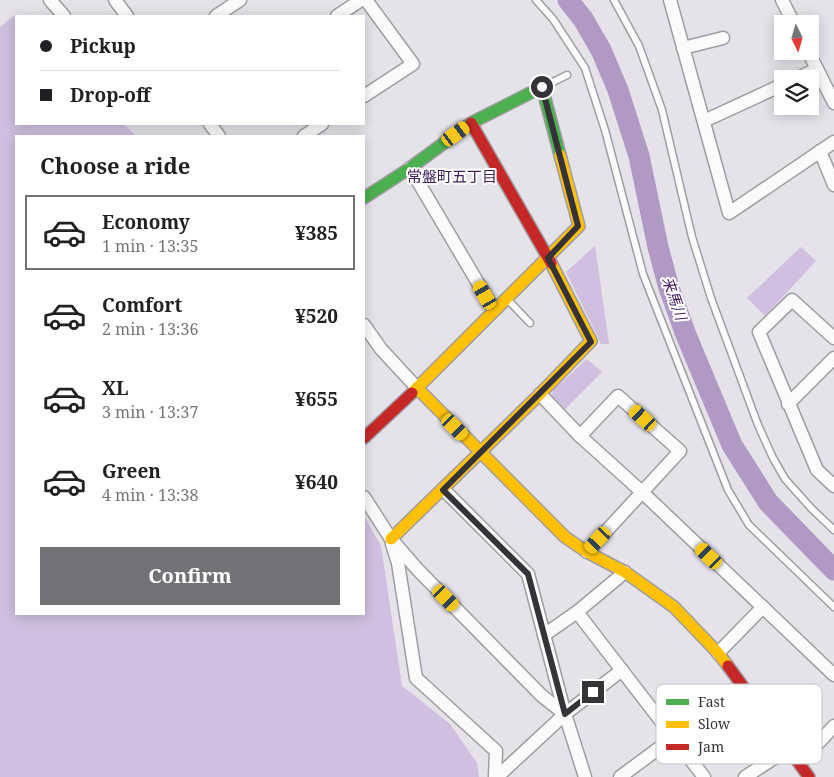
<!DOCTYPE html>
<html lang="en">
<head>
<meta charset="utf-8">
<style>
	body { margin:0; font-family:"Noto Serif","Noto Sans JP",serif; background:#f6f6f6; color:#202124; height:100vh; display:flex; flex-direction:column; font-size:19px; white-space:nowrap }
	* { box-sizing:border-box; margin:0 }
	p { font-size:16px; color:#757577 }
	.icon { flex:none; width:28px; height:28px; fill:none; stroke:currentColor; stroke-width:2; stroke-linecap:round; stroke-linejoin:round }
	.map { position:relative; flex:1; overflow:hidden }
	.sheet { position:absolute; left:15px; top:135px; width:350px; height:480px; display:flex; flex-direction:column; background:#fff; border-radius:0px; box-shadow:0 2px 12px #0003 }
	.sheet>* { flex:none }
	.guide { position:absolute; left:15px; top:15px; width:350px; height:110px; border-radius:0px; box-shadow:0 2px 12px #0003; display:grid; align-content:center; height:110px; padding:0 25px; background:#fff }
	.needle { width:32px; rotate:175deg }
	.buttons { position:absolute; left:774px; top:15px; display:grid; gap:10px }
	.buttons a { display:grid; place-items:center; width:45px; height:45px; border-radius:0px; background:#fff; box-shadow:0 2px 12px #0003; font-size:25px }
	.end { position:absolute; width:22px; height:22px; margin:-11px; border:6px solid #353338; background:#fff; box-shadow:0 0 0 2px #fff }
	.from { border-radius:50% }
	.car { position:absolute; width:15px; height:30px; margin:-15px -8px; border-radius:6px; box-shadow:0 0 4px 1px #0007; background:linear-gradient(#f5c518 24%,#345 0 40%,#f5c518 0 76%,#345 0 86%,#f5c518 0) }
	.guide b { display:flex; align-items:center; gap:18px; height:48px; font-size:19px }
	.guide b+b { border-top:1px solid #e0e0e0 }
	.guide i { width:12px; height:12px; background:#202124 }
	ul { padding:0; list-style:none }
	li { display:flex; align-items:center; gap:15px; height:75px; margin:0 10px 8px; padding:0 15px; border:2px solid transparent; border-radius:0px }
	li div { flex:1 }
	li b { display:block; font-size:19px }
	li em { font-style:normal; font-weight:700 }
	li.active { border-color:#737076 }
	li>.icon { width:45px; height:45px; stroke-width:1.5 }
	h2 { padding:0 25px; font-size:22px; line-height:60px }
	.primary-button { display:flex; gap:10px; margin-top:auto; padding:10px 25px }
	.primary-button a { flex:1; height:58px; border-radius:0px; background:#737076; color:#fff; font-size:20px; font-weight:700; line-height:58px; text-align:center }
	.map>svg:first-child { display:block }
</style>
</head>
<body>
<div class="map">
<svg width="834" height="777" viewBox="0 0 834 777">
	<rect width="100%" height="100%" fill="#e5e2e9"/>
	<g fill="#d0bfe0">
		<polygon points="16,14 18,16 16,16 16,124 124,124 136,136 16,136 16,614 364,614 364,516 381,546 402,686 450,724 477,763 479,777 0,777 0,27"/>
		<polygon points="595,246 609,344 601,344 566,272"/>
		<polygon points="801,247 816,261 765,316 747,298"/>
		<polygon points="587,359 602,372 565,409 552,396 553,390"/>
	</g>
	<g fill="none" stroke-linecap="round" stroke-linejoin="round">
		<polyline stroke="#b09ac4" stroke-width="21" points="568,0 583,19 601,50 618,90 639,156 658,247 669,288 686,335 732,445 768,502 834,570"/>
		<g stroke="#9f9da2" stroke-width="9">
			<g id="lane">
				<polyline points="536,0 553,19 585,68 605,130 643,274 728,490 749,525 834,607"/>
				<polyline points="614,0 639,46 662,110 692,237 711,298 758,425 773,458 785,479 811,508 834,530"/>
				<polyline points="543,87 567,75"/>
				<polyline points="509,301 530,323"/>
			</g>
		</g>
		<g stroke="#9f9da2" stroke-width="15">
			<g id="street">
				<polyline points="50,0 64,16"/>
				<polyline points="115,0 127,16"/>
				<polyline points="670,0 729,213 834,142"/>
				<polyline points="782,0 794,24"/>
				<polyline points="216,16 240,0"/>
				<polyline points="337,16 361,0"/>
				<polyline points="683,48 723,38"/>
				<polyline points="808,51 834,103"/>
				<polyline points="796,79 817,69"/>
				<polyline points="364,96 413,64 366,0"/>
				<polyline points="704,121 782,85"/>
				<polyline points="210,124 219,136"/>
				<polyline points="304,136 322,124"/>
				<polyline points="820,151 834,185"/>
				<polyline points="410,168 494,310"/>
				<polyline points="364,325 381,349 417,388"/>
				<polyline points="834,338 792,300 759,332 817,470 834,486"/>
				<polyline points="540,394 580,436 642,492 834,675"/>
				<polyline points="788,404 834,358"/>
				<polyline points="580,436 618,396 680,451 587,552"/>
				<polyline points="443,489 528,574 565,714 585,777"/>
				<polyline points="364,497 391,539 418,570 542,696 565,714"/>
				<polyline points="392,544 398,563 416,678 496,751 495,777"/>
				<polyline points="577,612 704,777"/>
				<polyline points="544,635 577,612 625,572"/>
				<polyline points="718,653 763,607"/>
				<polyline points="800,763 834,726"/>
				<polyline points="497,777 565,714 622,670"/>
				<polyline points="620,777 674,737"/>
				<polyline points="745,777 788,749"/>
			</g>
		</g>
		<g stroke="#9f9da2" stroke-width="14">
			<polyline id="fast" points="364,198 410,168 471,123 542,87 560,155"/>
		</g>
		<g stroke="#9f9da2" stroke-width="14">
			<g id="slow">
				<polyline points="417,388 565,537 587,552 625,572 674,607 718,653 728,666"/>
				<polyline points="412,393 579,226 560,155"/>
				<polyline points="391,539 540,394 591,341 551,263"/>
			</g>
		</g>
		<g stroke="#9f9da2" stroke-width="14">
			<g id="jam">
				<polyline points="471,123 551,263"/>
				<polyline points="364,438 412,393"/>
				<polyline points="728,666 809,777"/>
			</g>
		</g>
		<use href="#lane" stroke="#fbfbfc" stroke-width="6"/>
		<use href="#street" stroke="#fbfbfc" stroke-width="12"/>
		<use href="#fast" stroke="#4caf50" stroke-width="11"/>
		<use href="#slow" stroke="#ffc107" stroke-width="11"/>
		<use href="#jam" stroke="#c62828" stroke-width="11"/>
	</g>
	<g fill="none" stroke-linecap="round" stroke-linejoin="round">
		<polyline stroke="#353338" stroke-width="6" points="542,87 578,226 548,258 591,342 443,490 528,574 565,714 593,692"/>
	</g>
	<g text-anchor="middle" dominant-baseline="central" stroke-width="4" stroke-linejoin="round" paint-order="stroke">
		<g font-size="15" fill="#402058" stroke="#fff">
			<text x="452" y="176">常盤町五丁目</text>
		</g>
		<g font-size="15" font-style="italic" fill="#42195e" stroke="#fff">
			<text transform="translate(675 298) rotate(71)">来馬川</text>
		</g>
	</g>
	<rect x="656" y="684" width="166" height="80" rx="8" fill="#fff" stroke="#c2c2c3" stroke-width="1"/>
	<rect x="666" y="699" width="23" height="6" fill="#4caf50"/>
	<rect x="666" y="721" width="23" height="7" fill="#ffc107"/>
	<rect x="666" y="744" width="23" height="6" fill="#c62828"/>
	<g font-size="14" fill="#353338">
		<text x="698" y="707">Fast</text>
		<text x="698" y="729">Slow</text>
		<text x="698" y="752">Jam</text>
	</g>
</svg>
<div class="buttons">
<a><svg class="needle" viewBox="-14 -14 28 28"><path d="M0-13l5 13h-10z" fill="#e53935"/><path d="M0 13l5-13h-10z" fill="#757577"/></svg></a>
<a><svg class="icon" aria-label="layers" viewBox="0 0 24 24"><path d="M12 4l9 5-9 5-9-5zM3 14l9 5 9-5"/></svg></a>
</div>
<i class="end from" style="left:542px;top:87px"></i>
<i class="end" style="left:593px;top:692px"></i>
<i class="car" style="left:456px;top:134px;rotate:54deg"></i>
<i class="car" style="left:485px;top:295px;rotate:330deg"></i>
<i class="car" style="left:643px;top:418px;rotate:312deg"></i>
<i class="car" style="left:455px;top:427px;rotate:136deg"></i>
<i class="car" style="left:598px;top:540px;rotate:223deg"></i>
<i class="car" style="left:709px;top:556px;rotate:314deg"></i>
<i class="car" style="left:446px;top:598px;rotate:136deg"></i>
<div class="guide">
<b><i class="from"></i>Pickup</b>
<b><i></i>Drop-off</b>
</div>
<section class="sheet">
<h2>Choose a ride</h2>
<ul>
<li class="active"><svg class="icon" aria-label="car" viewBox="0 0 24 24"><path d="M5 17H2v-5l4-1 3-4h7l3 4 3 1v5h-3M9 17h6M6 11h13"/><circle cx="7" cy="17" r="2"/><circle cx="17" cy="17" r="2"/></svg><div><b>Economy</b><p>1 min · 13:35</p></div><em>¥385</em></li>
<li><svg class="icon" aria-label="car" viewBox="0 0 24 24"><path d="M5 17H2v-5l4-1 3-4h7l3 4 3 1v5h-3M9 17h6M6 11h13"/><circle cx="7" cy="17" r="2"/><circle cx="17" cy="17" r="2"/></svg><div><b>Comfort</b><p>2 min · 13:36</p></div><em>¥520</em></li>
<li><svg class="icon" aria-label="car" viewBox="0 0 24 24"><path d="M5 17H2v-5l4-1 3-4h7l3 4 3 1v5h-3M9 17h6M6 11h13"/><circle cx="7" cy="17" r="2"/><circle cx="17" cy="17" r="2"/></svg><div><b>XL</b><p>3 min · 13:37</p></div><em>¥655</em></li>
<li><svg class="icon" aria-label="car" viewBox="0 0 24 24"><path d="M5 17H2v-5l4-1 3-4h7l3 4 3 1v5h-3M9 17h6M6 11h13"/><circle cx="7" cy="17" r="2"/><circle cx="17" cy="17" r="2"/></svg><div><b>Green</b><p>4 min · 13:38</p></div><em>¥640</em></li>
</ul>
<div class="primary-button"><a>Confirm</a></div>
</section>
</div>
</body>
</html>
